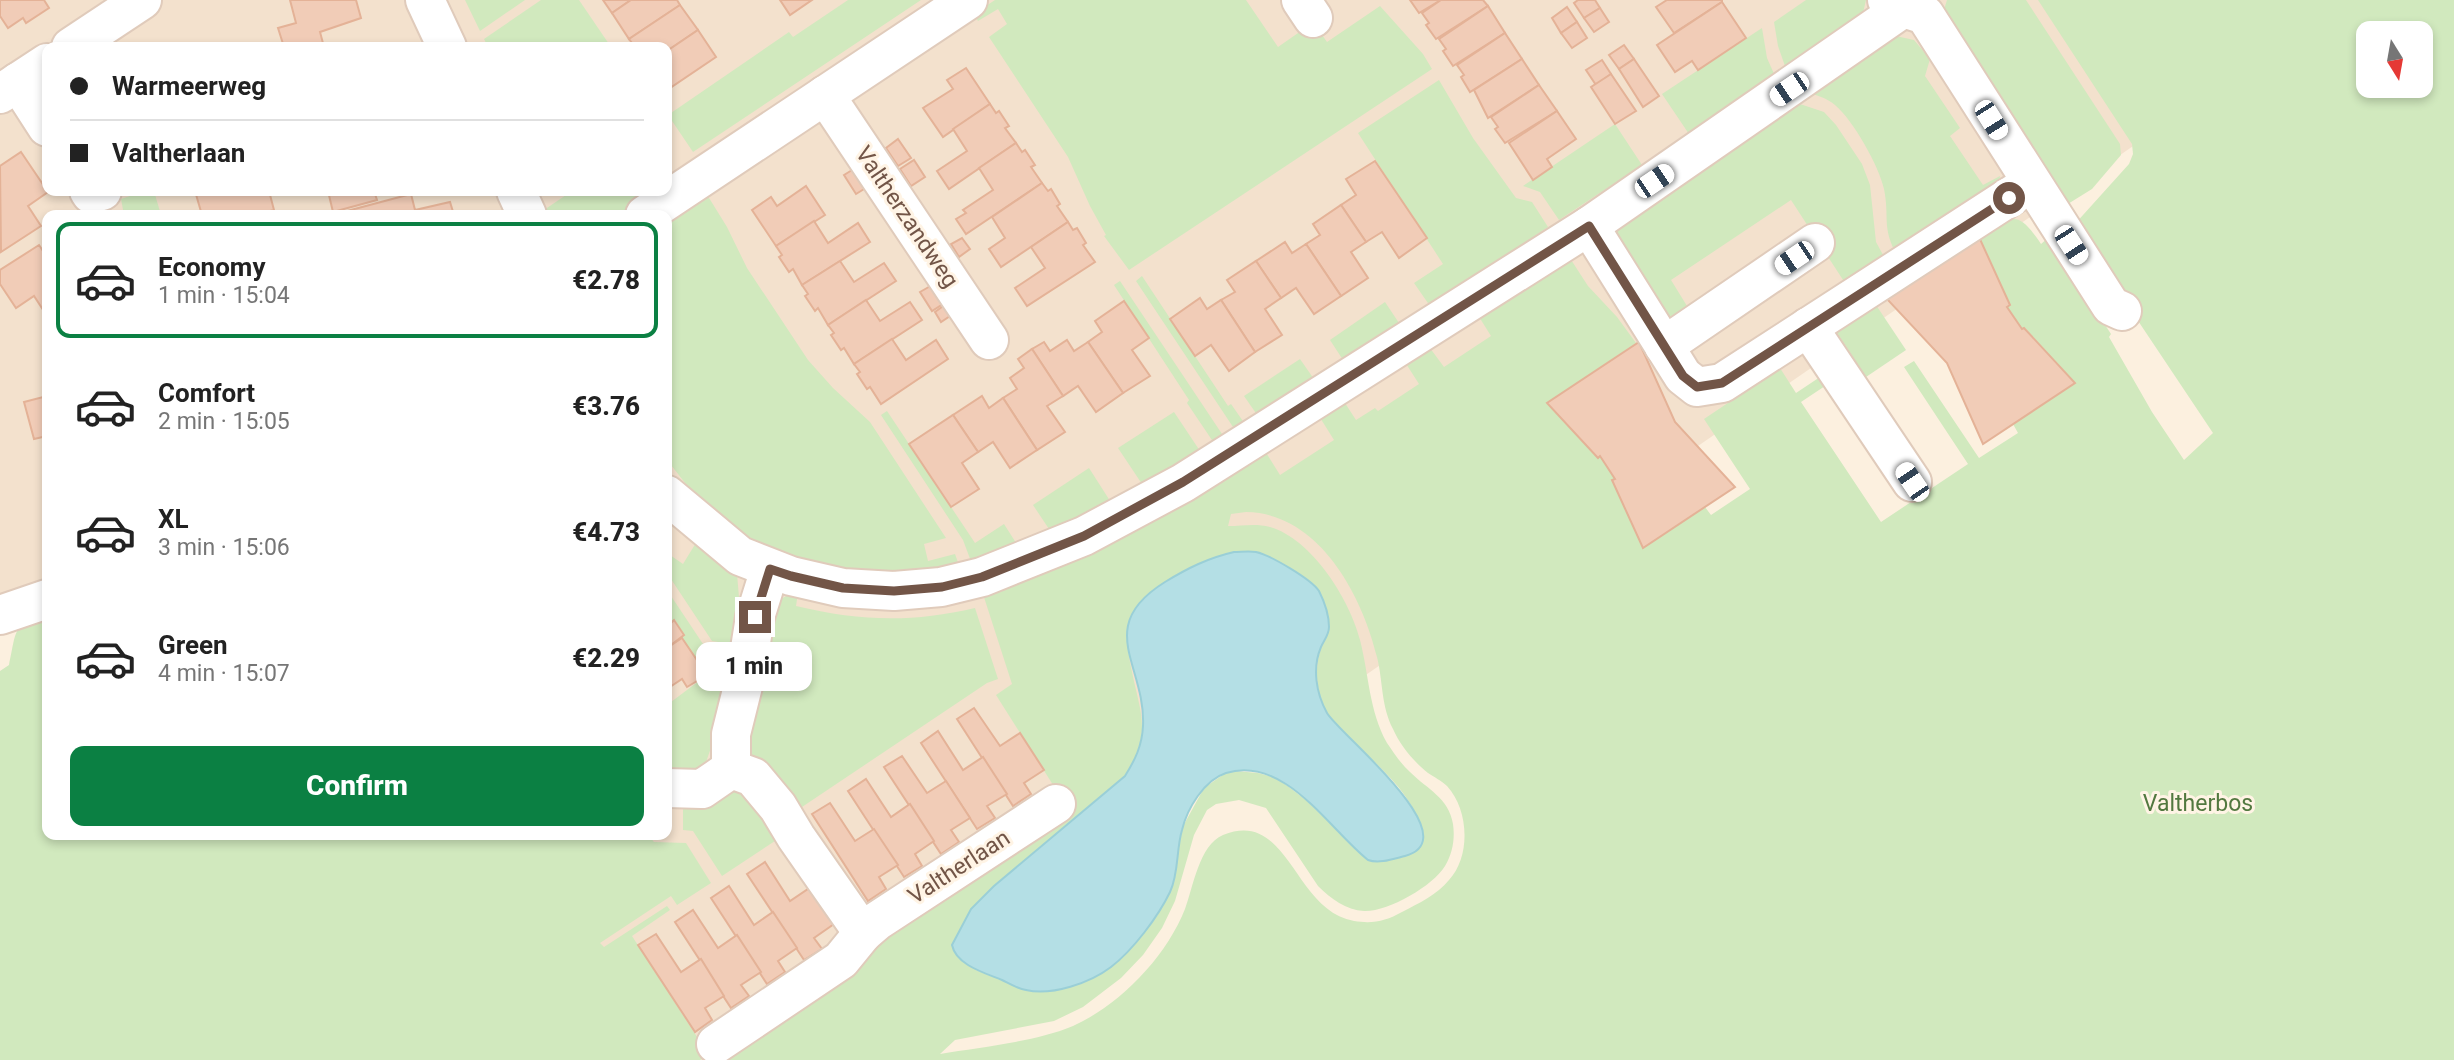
<!DOCTYPE html>
<html lang="en">
<head>
<meta charset="utf-8">
<style>
	body { margin:0; font-family:Roboto,sans-serif; background:#f2f2f2; color:#222; height:100vh; display:flex; flex-direction:column; font-size:26px; white-space:nowrap }
	* { box-sizing:border-box; margin:0 }
	p { font-size:23px; color:#767676 }
	.icon { flex:none; width:38px; height:38px; fill:none; stroke:currentColor; stroke-width:2; stroke-linecap:round; stroke-linejoin:round }
	.map { position:relative; flex:1; overflow:hidden }
	.details { position:absolute; left:42px; top:210px; width:630px; height:630px; display:flex; flex-direction:column; background:#fff; border-radius:14px; box-shadow:0 4px 10px #0003 }
	.details>* { flex:none }
	.hud { position:absolute; left:42px; top:42px; width:630px; height:154px; border-radius:14px; box-shadow:0 4px 10px #0003; display:grid; align-content:center; height:154px; padding:0 28px; background:#fff }
	.needle { width:46px; rotate:169deg }
	.tools { position:absolute; left:2356px; top:21px; display:grid; gap:14px }
	.tools a { display:grid; place-items:center; width:77px; height:77px; border-radius:14px; background:#fff; box-shadow:0 4px 10px #0003; font-size:35px }
	.end { position:absolute; width:32px; height:32px; margin:-16px; border:9px solid #725547; background:#fff; box-shadow:0 0 0 4px #fff }
	.from { border-radius:50% }
	.bubble { position:absolute; height:49px; border-radius:14px; background:#fff; box-shadow:0 4px 10px #0003; font-size:23px; font-weight:800; line-height:49px; text-align:center }
	.car { position:absolute; width:21px; height:42px; margin:-21px -10px; border-radius:9px; box-shadow:0 0 5px 2px #0007; background:linear-gradient(#fff 24%,#345 0 40%,#fff 0 76%,#345 0 86%,#fff 0) }
	.hud b { display:flex; align-items:center; gap:24px; height:66px; font-size:26px }
	.hud b+b { border-top:2px solid #e0e0e0 }
	.hud i { width:18px; height:18px; background:#222 }
	ul { padding:12px 0 0; list-style:none }
	li { display:flex; align-items:center; gap:21px; height:116px; margin:0 14px 10px; padding:0 14px; border:4px solid transparent; border-radius:14px }
	li div { flex:1 }
	li b { display:block; font-size:26px }
	li em { font-style:normal; font-weight:800 }
	li.on { border-color:#0b8043 }
	li>.icon { width:63px; height:63px; stroke-width:1.5 }
	.primary-button { display:flex; gap:14px; margin-top:auto; padding:14px 28px }
	.primary-button a { flex:1; height:80px; border-radius:14px; background:#0b8043; color:#fff; font-size:28px; font-weight:800; line-height:80px; text-align:center }
	.map>svg:first-child { display:block }
</style>
</head>
<body>
<div class="map">
<svg width="2454" height="1060" viewBox="0 0 2454 1060">
	<rect width="100%" height="100%" fill="#fcf0df"/>
	<path fill="#f3e1cd" fill-rule="evenodd" d="M0 0H2345L807 1060H648L465 835H667V215H47V619L0 628ZM47 47H667V191H47Z"/>
	<g fill="#d1e9be" fill-rule="evenodd">
		<polygon points="465,0 525,0 480,31"/>
		<polygon points="541,0 579,0 611,47 488,47 484,39"/>
		<polygon points="848,0 921,0 693,152 668,115 789,32 793,37"/>
		<polygon points="995,0 1246,0 1278,47 1311,24 1320,32 1327,42 1380,6 1423,54 1432,69 1129,270 1104,236 1106,235 1090,206 1068,157 989,37 1007,24 998,9 978,21 974,14"/>
		<polygon points="1806,0 1866,0 1863,13 1786,69 1778,46 1774,22"/>
		<polygon points="1947,0 2026,0 2120,144 2121,155 2092,189 2063,207 1943,13"/>
		<path d="M2038 0H2454V1060H706L904 916 1055 788 996 695 1012 684 982 591 1265 451 1280 475 1334 440 1319 416 1343 400 1356 420 1375 408 1378 411 1419 384 1403 359 1427 344 1444 367 1491 336 1476 312 1566 252 1588 286 1617 317 1636 343 1547 403 1597 457 1600 456 1615 479 1613 480 1643 548 1705 507 1711 515 1750 489 1704 419 1780 368 1796 393 1820 377 1825 386 1801 402 1881 522 1968 464 1904 367 1914 361 1979 458 2018 433 2013 424 2074 383 2025 328 2022 329 2007 307 2010 305 1979 237C2012 217 2016 207 2041 244L2048 238 2111 334 2109 337 2152 412 2184 460 2213 433 2074 225 2129 164 2133 154 2132 144ZM2368 33H2420V86H2368ZM1246 512C1319 513 1362 595 1377 657 1383 681 1381 706 1393 729 1400 745 1414 762 1428 773 1434 777 1442 781 1447 786 1469 810 1471 856 1449 880 1437 895 1419 903 1402 912 1386 921 1373 924 1354 921 1293 910 1289 808 1223 835 1199 845 1193 888 1185 909 1166 957 1120 1005 1073 1026 1035 1042 981 1047 940 1054L955 1040 1054 1021 1083 1007 1121 978 1143 955 1162 928 1175 901 1194 835 1207 810 1216 804 1239 800 1266 808 1318 886C1331 899 1346 910 1364 911 1388 912 1433 886 1445 866 1453 853 1455 838 1453 824 1449 798 1427 789 1410 772 1401 764 1394 753 1387 743 1369 711 1369 675 1360 640 1350 600 1312 539 1270 527 1256 523 1242 526 1228 526L1231 514ZM1256 552C1291 567 1333 587 1328 632 1327 639 1322 645 1320 652 1314 672 1317 694 1327 713 1333 724 1343 732 1352 741 1379 767 1419 798 1422 838L1413 853 1384 861 1368 860 1306 800 1277 778 1258 773 1235 771 1224 774 1204 788 1182 828 1171 889 1157 916 1113 966 1072 985 991 976 976 970 953 950 994 886 1125 776C1153 731 1140 714 1131 667 1128 654 1128 641 1127 629Z"/>
		<polygon points="1762,28 1767,58 1775,76 1689,134 1662,94"/>
		<path d="M1896 36 1914 40 1930 59 1925 76 1960 128 1950 136 1983 185 2000 176 1999 184 1898 257C1881 227 1890 219 1884 189 1879 166 1853 120 1835 105 1827 98 1816 95 1805 92Z"/>
		<polygon points="1439,80 1473,138 1516,198 1532,202 1548,227 1430,306 1414,283 1443,264 1358,133"/>
		<polygon points="1791,101 1824,112 1836,125 1862,164 1870,185 1876,242 1888,264 1847,286 1791,200 1671,280 1687,306 1661,323 1612,225"/>
		<polygon points="1615,124 1642,165 1559,220 1540,192 1523,186"/>
		<polygon points="145,191 154,191 161,215 124,215 121,199"/>
		<polygon points="572,191 653,191 619,215 548,215 544,210"/>
		<polygon points="706,193 727,227 747,268 808,360 833,388 870,422 946,538 924,544 928,561 955,554 960,568 916,574 835,571 776,552 743,534 697,498 667,460 667,219"/>
		<polygon points="1142,276 1228,406 1231,404 1247,427 1237,433 1136,281"/>
		<polygon points="1120,281 1226,440 1216,446 1187,403 1189,400 1114,285"/>
		<polygon points="1385,302 1401,326 1345,363 1330,340"/>
		<polygon points="1876,305 1906,350 1866,377 1836,331"/>
		<polygon points="1300,359 1316,382 1260,419 1244,396"/>
		<polygon points="887,411 975,543 1004,524 1018,546 972,564 963,540 881,415"/>
		<polygon points="1174,412 1202,454 1144,487 1118,448"/>
		<polygon points="1089,468 1112,504 1051,532 1033,505"/>
		<polygon points="699,538 737,574 741,620 737,645 712,641 667,573 667,553 683,564"/>
		<polygon points="667,590 709,653 735,658 722,716 705,765 701,770 667,783 667,705 707,675 681,637 684,634 675,620 672,622 667,614"/>
		<path d="M798 593 796 606C859 621 911 623 975 608L998 679 987 683 799 809 746 748 777 601 790 594Z"/>
		<path d="M47 613V835H648L654 842 686 843 711 883 677 905 671 896 600 943 604 947 667 906 670 910 632 936 708 1054 700 1060H0V671L9 665C17 630 11 626 47 613Z"/>
		<polygon points="737,788 784,835 722,876 693,831 683,830 683,807"/>
	</g>
	<path fill="#b4dfe5" stroke="#9acfd7" stroke-width="2" d="M1234 552C1241 552 1249 551 1256 552 1270 555 1311 579 1319 591 1324 601 1329 616 1329 627 1329 635 1324 640 1321 647 1312 668 1316 693 1327 713 1338 733 1471 838 1405 856 1393 859 1379 864 1368 860 1329 829 1285 755 1226 773 1204 780 1187 809 1182 830 1176 850 1179 873 1170 892 1158 917 1133 950 1111 967 1090 983 1052 996 1026 990 1018 989 1010 984 1002 980 985 973 956 965 952 945L971 909 994 886 1125 776C1135 760 1142 746 1143 726 1146 665 1093 627 1165 582 1188 568 1208 558 1234 552Z"/>
	<g fill="#f1ccb7" stroke="#e4b297" stroke-width="2">
		<polygon points="0,0 44,0 49,8 26,23 23,18 8,28 0,16"/>
		<polygon points="290,0 356,0 361,18 320,32 324,47 284,47 278,28 296,23"/>
		<polygon points="603,0 631,0 612,13"/>
		<polygon points="631,0 677,0 680,5 629,39 612,13"/>
		<polygon points="780,0 812,0 790,15"/>
		<polygon points="1410,0 1441,0 1419,13"/>
		<polygon points="1441,0 1483,0 1488,6 1436,39 1426,25 1429,23 1422,13"/>
		<polygon points="1578,0 1595,0 1600,8 1584,18 1574,3"/>
		<polygon points="1667,0 1722,0 1722,2 1674,33 1656,7"/>
		<polygon points="1722,2 1746,38 1698,70 1692,61 1675,72 1657,45"/>
		<polygon points="680,5 698,30 667,51 667,47 635,47 629,39"/>
		<polygon points="1488,6 1505,33 1453,66 1443,51 1446,49 1439,39"/>
		<polygon points="1567,7 1577,22 1561,33 1552,18"/>
		<polygon points="1600,8 1609,22 1594,32 1584,18"/>
		<polygon points="1577,22 1587,38 1572,48 1561,33"/>
		<polygon points="698,30 716,57 667,90 667,51"/>
		<polygon points="1505,33 1522,59 1470,92 1461,77 1464,75 1457,65"/>
		<polygon points="1624,45 1634,59 1619,69 1609,55"/>
		<polygon points="1522,59 1539,85 1488,118 1474,90"/>
		<polygon points="1634,59 1659,96 1643,107 1619,69"/>
		<polygon points="1602,60 1611,74 1596,85 1586,70"/>
		<polygon points="966,68 990,104 943,137 923,108 953,89 947,80"/>
		<polygon points="1611,74 1636,111 1615,124 1591,87"/>
		<polygon points="1539,85 1557,111 1505,143 1495,129 1498,127 1491,117"/>
		<polygon points="990,104 996,113 999,111 1009,126 1005,128 1016,143 949,189 937,171 967,151 953,129"/>
		<polygon points="1557,111 1576,139 1547,159 1552,167 1533,180 1509,143"/>
		<polygon points="898,139 911,158 898,166 886,148"/>
		<polygon points="1016,143 1022,152 1025,150 1035,165 1031,167 1042,183 966,234 956,219 966,213 963,210 993,190 979,168"/>
		<polygon points="21,152 48,192 28,206 41,226 1,252 0,166"/>
		<polygon points="914,160 925,177 911,186 900,169"/>
		<polygon points="1375,161 1427,238 1399,258 1382,232 1366,242 1341,205 1356,195 1346,179"/>
		<polygon points="857,167 869,186 856,194 844,175"/>
		<polygon points="1042,183 1048,191 1051,189 1060,204 1057,206 1068,222 1001,267 989,249 1005,238 992,217"/>
		<polygon points="806,186 825,215 776,246 752,210 771,197 777,206"/>
		<polygon points="195,191 269,191 274,210 255,215 202,215"/>
		<polygon points="328,191 374,191 377,200 333,212"/>
		<polygon points="411,194 415,210 450,202 454,215 332,215"/>
		<polygon points="1341,205 1366,242 1351,252 1368,278 1341,296 1306,244 1320,235 1313,224"/>
		<polygon points="814,221 828,243 858,223 870,242 802,285 793,269 789,272 779,257 782,255 776,246"/>
		<polygon points="1068,222 1073,230 1077,228 1086,243 1083,245 1095,262 1027,306 1015,288 1045,268 1031,247"/>
		<polygon points="1979,237 2010,305 2007,307 2022,329 2024,328 2075,383 1983,444 1947,363 1887,299"/>
		<polygon points="962,238 970,249 959,257 951,244"/>
		<polygon points="1285,242 1292,253 1306,244 1341,296 1314,314 1296,288 1281,298 1256,261"/>
		<polygon points="39,245 47,257 47,316 34,296 16,308 0,284 0,270"/>
		<polygon points="840,261 854,282 884,263 896,281 828,325 818,308 815,311 805,296 808,294 802,285"/>
		<polygon points="1256,261 1281,298 1265,309 1282,335 1255,352 1221,300 1235,292 1227,280"/>
		<polygon points="934,284 946,302 932,311 920,292"/>
		<polygon points="1200,298 1207,309 1221,300 1255,352 1229,371 1211,345 1195,356 1170,319"/>
		<polygon points="866,300 880,321 910,302 922,320 854,364 844,348 841,350 831,335 834,333 828,325"/>
		<polygon points="1124,301 1149,338 1132,350 1150,376 1123,393 1088,342 1102,332 1095,321"/>
		<polygon points="946,304 953,314 941,322 935,312"/>
		<polygon points="892,339 906,360 936,340 948,359 881,404 870,387 867,389 857,374 860,372 854,364"/>
		<polygon points="1067,340 1074,351 1088,342 1123,393 1096,412 1078,386 1063,396 1032,349 1044,342 1050,351"/>
		<polygon points="1639,342 1675,422 1735,487 1643,548 1612,480 1615,479 1600,456 1598,458 1547,403"/>
		<polygon points="1032,349 1063,396 1047,406 1065,432 1037,450 1003,398 1017,389 1010,378 1024,368 1018,359"/>
		<polygon points="47,396 47,436 34,439 24,402"/>
		<polygon points="982,396 989,408 1003,398 1037,450 1010,468 993,442 978,452 953,415"/>
		<polygon points="953,415 978,452 962,463 979,489 951,507 909,444"/>
		<polygon points="667,614 672,622 674,620 684,635 667,648"/>
		<polygon points="682,638 707,675 687,687 682,679 667,689 667,648"/>
		<polygon points="974,708 1000,746 1020,733 1044,770 1024,783 1031,794 1013,806 957,719"/>
		<polygon points="938,731 963,770 983,757 1007,794 987,806 995,818 977,829 921,743"/>
		<polygon points="902,756 927,793 946,781 970,818 951,830 959,842 941,854 884,767"/>
		<polygon points="866,779 891,817 910,804 934,841 915,854 922,866 904,877 848,791"/>
		<polygon points="830,803 855,841 874,829 898,865 879,877 886,889 868,901 812,814"/>
		<polygon points="765,862 790,901 811,887 834,924 814,938 822,949 804,960 747,874"/>
		<polygon points="729,886 754,925 773,912 797,948 778,961 785,972 767,984 711,898"/>
		<polygon points="693,910 718,948 737,935 761,972 741,985 749,996 731,1008 675,922"/>
		<polygon points="656,934 681,972 701,959 724,996 705,1008 712,1020 695,1032 638,945"/>
	</g>
	<g fill="none" stroke-linecap="round" stroke-linejoin="round">
		<g stroke="#e0cbbb" stroke-width="42">
			<g id="minor">
				<polyline points="425,0 447,47"/>
				<polyline points="1301,0 1313,18"/>
				<polyline points="1887,0 1903,8 1925,15 2111,306 2122,311"/>
				<polyline points="71,47 142,0"/>
				<polyline points="18,82 47,127"/>
				<polyline points="0,94 47,63"/>
				<polyline points="825,95 989,340"/>
				<polyline points="89,191 91,194 102,191"/>
				<polyline points="516,191 527,215"/>
				<polyline points="645,215 968,0"/>
				<polyline points="1589,226 1683,376 1697,387 1722,383 2031,183"/>
				<polyline points="1808,327 1912,482"/>
				<polyline points="1664,346 1815,243"/>
				<polyline points="667,495 740,556 791,576 843,588 894,591 941,587 982,577 1084,536 1183,483 1589,226 1915,0"/>
				<polyline points="0,615 47,599"/>
				<polyline points="731,769 753,777 778,807 796,837 863,933 877,921 1056,804"/>
				<polyline points="667,788 702,789 731,769 731,734 746,674 755,617 770,569"/>
				<polyline points="716,1044 841,960 863,933"/>
			</g>
		</g>
		<use href="#minor" stroke="#fff" stroke-width="38"/>
	</g>
	<g fill="none" stroke-linecap="round" stroke-linejoin="round">
		<polyline stroke="#725547" stroke-width="9" points="755,617 770,569 791,576 843,588 894,591 942,587 982,577 1084,536 1183,482 1589,226 1683,376 1697,387 1722,383 2009,198"/>
	</g>
	<g text-anchor="middle" dominant-baseline="central" stroke-width="6" stroke-linejoin="round" paint-order="stroke">
		<g font-size="23" fill="#725547" stroke="#fff4e5">
			<text transform="translate(907 217) rotate(56)">Valtherzandweg</text>
			<text transform="translate(959 867) rotate(-33)">Valtherlaan</text>
		</g>
		<g font-size="23" fill="#52783f" stroke="#fff4e5">
			<text x="2198" y="803">Valtherbos</text>
		</g>
	</g>
</svg>
<div class="tools">
<a><svg class="needle" viewBox="-14 -14 28 28"><path d="M0-13l5 13h-10z" fill="#e53935"/><path d="M0 13l5-13h-10z" fill="#767676"/></svg></a>
</div>
<i class="end from" style="left:2009px;top:198px"></i>
<i class="end" style="left:755px;top:617px"></i>
<div class="bubble" style="left:696px;top:642px;width:116px">1 min</div>
<i class="car" style="left:1789px;top:89px;rotate:236deg"></i>
<i class="car" style="left:1991px;top:120px;rotate:148deg"></i>
<i class="car" style="left:1654px;top:181px;rotate:56deg"></i>
<i class="car" style="left:2071px;top:245px;rotate:147deg"></i>
<i class="car" style="left:1794px;top:258px;rotate:236deg"></i>
<i class="car" style="left:1912px;top:482px;rotate:326deg"></i>
<div class="hud">
<b><i class="from"></i>Warmeerweg</b>
<b><i></i>Valtherlaan</b>
</div>
<section class="details">
<ul>
<li class="on"><svg class="icon" aria-label="car" viewBox="0 0 24 24"><path d="M5 17H2v-5l4-1 3-4h7l3 4 3 1v5h-3M9 17h6M6 11h13"/><circle cx="7" cy="17" r="2"/><circle cx="17" cy="17" r="2"/></svg><div><b>Economy</b><p>1 min · 15:04</p></div><em>€2.78</em></li>
<li><svg class="icon" aria-label="car" viewBox="0 0 24 24"><path d="M5 17H2v-5l4-1 3-4h7l3 4 3 1v5h-3M9 17h6M6 11h13"/><circle cx="7" cy="17" r="2"/><circle cx="17" cy="17" r="2"/></svg><div><b>Comfort</b><p>2 min · 15:05</p></div><em>€3.76</em></li>
<li><svg class="icon" aria-label="car" viewBox="0 0 24 24"><path d="M5 17H2v-5l4-1 3-4h7l3 4 3 1v5h-3M9 17h6M6 11h13"/><circle cx="7" cy="17" r="2"/><circle cx="17" cy="17" r="2"/></svg><div><b>XL</b><p>3 min · 15:06</p></div><em>€4.73</em></li>
<li><svg class="icon" aria-label="car" viewBox="0 0 24 24"><path d="M5 17H2v-5l4-1 3-4h7l3 4 3 1v5h-3M9 17h6M6 11h13"/><circle cx="7" cy="17" r="2"/><circle cx="17" cy="17" r="2"/></svg><div><b>Green</b><p>4 min · 15:07</p></div><em>€2.29</em></li>
</ul>
<div class="primary-button"><a>Confirm</a></div>
</section>
</div>
</body>
</html>
